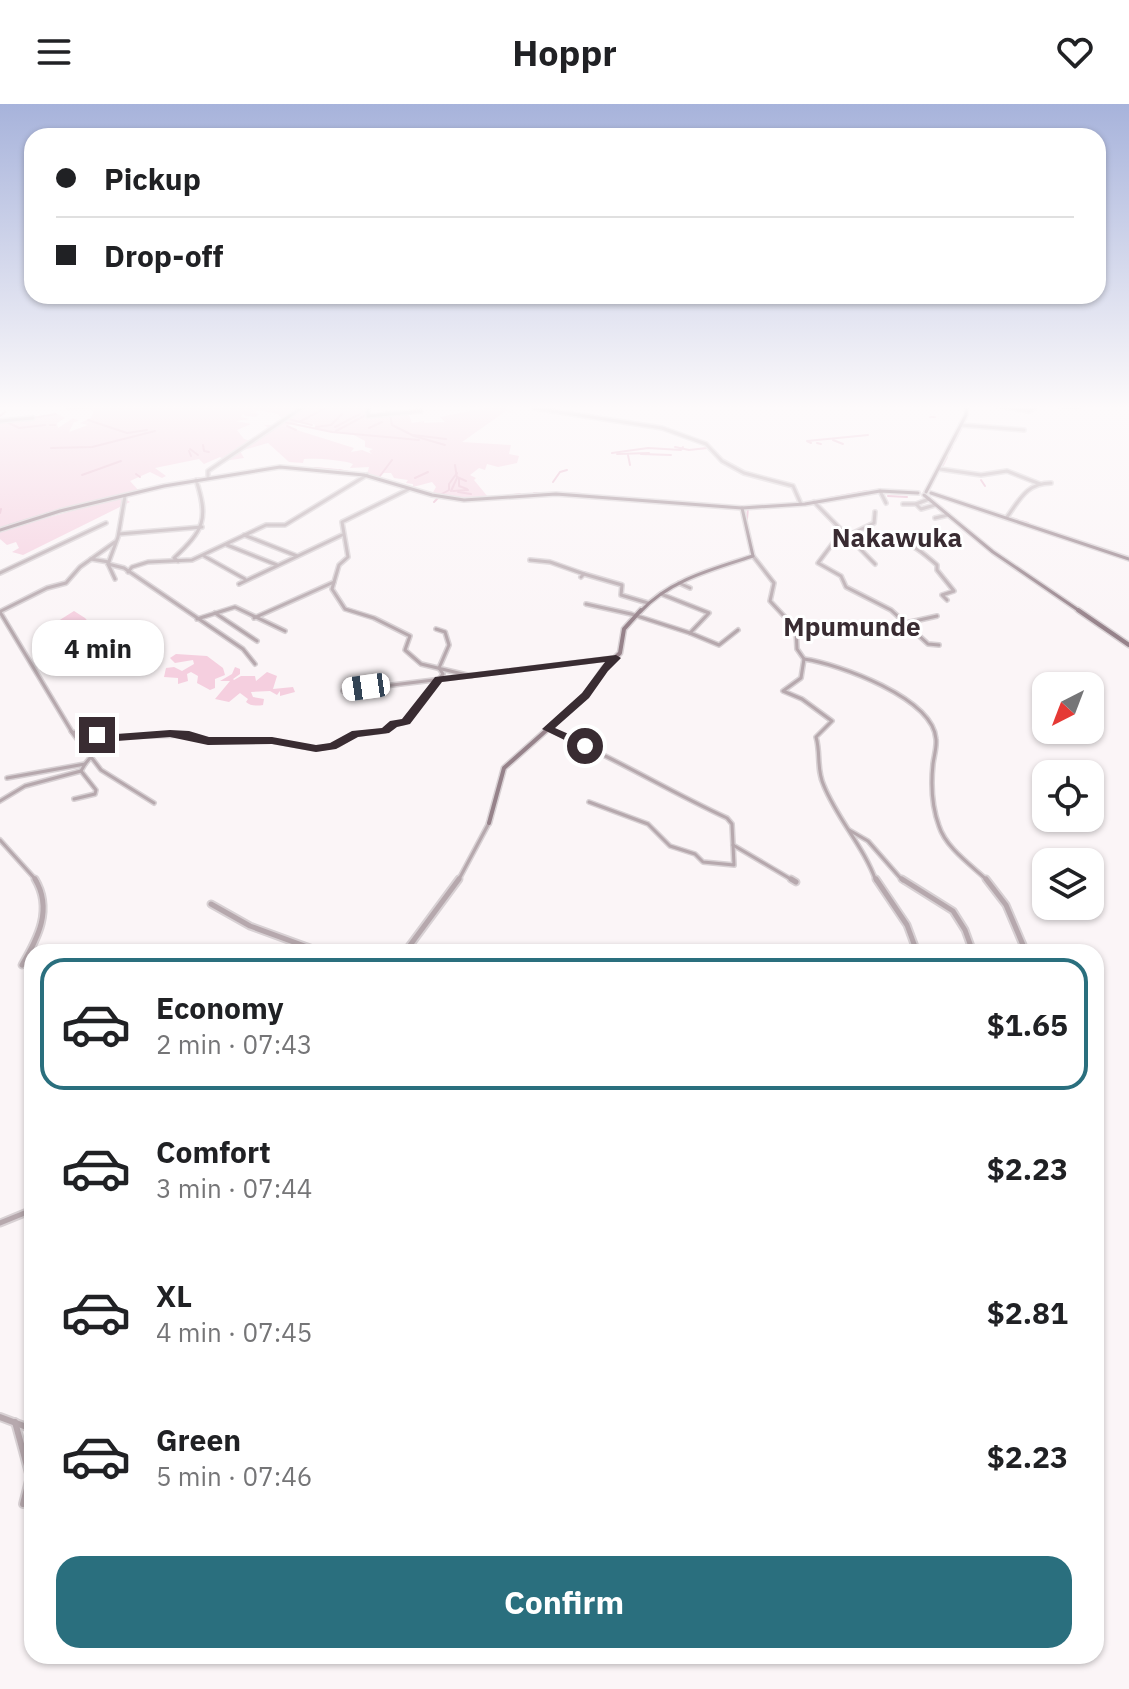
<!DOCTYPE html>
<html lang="en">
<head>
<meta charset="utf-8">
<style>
	body { margin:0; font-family:"IBM Plex Sans",sans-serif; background:#f6f6f6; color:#202124; height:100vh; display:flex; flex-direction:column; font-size:30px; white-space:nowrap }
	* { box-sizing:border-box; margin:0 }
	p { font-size:26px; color:#757577 }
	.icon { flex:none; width:44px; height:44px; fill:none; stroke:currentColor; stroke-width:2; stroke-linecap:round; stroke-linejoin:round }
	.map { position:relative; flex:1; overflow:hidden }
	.details { position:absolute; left:24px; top:840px; width:1080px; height:720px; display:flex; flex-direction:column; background:#fff; border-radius:24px; box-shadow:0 2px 6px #0004 }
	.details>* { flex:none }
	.hud { position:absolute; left:24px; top:24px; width:1082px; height:176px; border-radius:24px; box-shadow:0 2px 6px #0004; display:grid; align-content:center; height:176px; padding:0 32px; background:#fff }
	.needle { width:52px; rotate:222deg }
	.buttons { position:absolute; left:1032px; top:568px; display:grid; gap:16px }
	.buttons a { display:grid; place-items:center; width:72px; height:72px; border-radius:16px; background:#fff; box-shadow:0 2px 6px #0004; font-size:40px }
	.end { position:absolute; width:36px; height:36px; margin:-18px; border:10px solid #392c32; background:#fff; box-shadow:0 0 0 4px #fff }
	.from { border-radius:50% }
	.bubble { position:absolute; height:56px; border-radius:24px; background:#fff; box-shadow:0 2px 6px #0004; font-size:26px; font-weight:700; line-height:56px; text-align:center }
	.car { position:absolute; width:24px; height:48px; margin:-24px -12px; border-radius:10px; box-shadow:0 0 6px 2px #0007; background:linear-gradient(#fff 24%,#345 0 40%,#fff 0 76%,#345 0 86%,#fff 0) }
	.hud b { display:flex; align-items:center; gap:28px; height:76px; font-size:30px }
	.hud b+b { border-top:2px solid #e0e0e0 }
	.hud i { width:20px; height:20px; background:#202124 }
	ul { padding:14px 0 0; list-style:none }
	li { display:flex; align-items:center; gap:24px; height:132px; margin:0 16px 12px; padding:0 16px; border:4px solid transparent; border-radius:24px }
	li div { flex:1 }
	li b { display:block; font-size:30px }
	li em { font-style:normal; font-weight:700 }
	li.active { border-color:#2a6f7e }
	li>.icon { width:72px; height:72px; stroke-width:1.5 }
	.button { display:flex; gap:16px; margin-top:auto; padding:16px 32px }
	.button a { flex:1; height:92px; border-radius:24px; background:#2a6f7e; color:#fff; font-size:32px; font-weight:700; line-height:92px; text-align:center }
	header { display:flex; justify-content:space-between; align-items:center; height:104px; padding:0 32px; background:#fff; font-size:36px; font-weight:700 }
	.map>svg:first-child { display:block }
</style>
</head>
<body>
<header><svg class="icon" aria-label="menu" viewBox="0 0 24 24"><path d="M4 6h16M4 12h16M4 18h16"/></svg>Hoppr<svg class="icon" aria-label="heart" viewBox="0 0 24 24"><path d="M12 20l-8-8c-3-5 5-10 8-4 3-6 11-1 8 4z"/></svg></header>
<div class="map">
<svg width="1129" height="1585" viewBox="0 0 1129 1585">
	<rect width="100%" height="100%" fill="#fbf5f7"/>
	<g fill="#f5cfdf" fill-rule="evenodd">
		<path d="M67 301 303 303 287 316 309 301H370L369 311 408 309 412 319 424 317V319L445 318 440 313 489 303H501L517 310 506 307 462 338 511 341 509 350 519 352 517 359 498 363 487 360 485 366 479 364 470 371 476 374 474 376 488 393 460 395 432 390 436 383 432 378 413 383V380L406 379 408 376 394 374 391 369H384L377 373 367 371 369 363 350 364 353 360C344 356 316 354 304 355L303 359 289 358 268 339 240 347 244 354 224 357 220 353 204 360 199 355 155 364 166 372 162 374 150 368 130 377 140 388 42 411 0 425V317L58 310 65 314 57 319 58 324 73 314 79 317 74 318 69 328 88 321 80 319 91 314 94 306 70 305ZM262 307 278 310 282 315 280 321H264L272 326 255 338 244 335 237 326 251 320 236 317 249 315 241 313 243 309 245 312 256 313 259 310 250 308ZM302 318 314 320 317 326 354 331 365 337V343L373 345 369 347 372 350 362 346 351 348 354 344 284 322Z"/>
		<polygon points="122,393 130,398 23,451 12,448 19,444 16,438 7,441 0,435 0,427"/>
		<polygon points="74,507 85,514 109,541 89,548 71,539 62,543 47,524"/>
		<polygon points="176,550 207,552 223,564 225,571 215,575 215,584 210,586 197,579 198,572 191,568 187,570 188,577 178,580 178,574 164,573 166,564 174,563 182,567 194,560 193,556 175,559 170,554"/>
		<path d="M235 563 240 565V570L233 575 234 576 241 572H255L256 577 267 568 277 572 273 585 293 583 295 588 280 592V587L277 591 270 587 251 588 253 593 264 595 263 601C257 602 250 602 246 598L248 595 240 589 229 598 215 595 230 577H220L232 570Z"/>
	</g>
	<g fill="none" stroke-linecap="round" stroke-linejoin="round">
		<g stroke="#e6b1c8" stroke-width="2">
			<polyline points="86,301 101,301"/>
			<polyline points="239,301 255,301"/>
			<polyline points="309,301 288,315 312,321"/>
			<polyline points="69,303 80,301"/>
			<polyline points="67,305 92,303"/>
			<polyline points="390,310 392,321 414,332 445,341"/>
			<polyline points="0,312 5,308"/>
			<polyline points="930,313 935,313"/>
			<polyline points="32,314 56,310"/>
			<polyline points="88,316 127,329 147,326"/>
			<polyline points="301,317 331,301"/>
			<polyline points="7,318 19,324 45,321"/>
			<polyline points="284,318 332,328 419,336"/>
			<polyline points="50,321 55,321"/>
			<polyline points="287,322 296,326"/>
			<polyline points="316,323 331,321 342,310"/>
			<polyline points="335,323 360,310"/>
			<polyline points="369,324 382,318"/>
			<polyline points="336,327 366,311"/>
			<polyline points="413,331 446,335"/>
			<polyline points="833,336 843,340"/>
			<polyline points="955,337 962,323"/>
			<polyline points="253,339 274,325"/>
			<polyline points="811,339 807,337 868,331"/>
			<polyline points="817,339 821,340"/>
			<polyline points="203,341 204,347 209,348"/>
			<polyline points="675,343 689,346 707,344"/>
			<polyline points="51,344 92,343 155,327"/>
			<polyline points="190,345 198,351"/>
			<polyline points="189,347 191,352"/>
			<polyline points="949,348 952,343"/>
			<polyline points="612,349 648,344 681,346 683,343"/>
			<polyline points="617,350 649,349"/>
			<polyline points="641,350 671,351"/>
			<polyline points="628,351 630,361"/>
			<polyline points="943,361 947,353"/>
			<polyline points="315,364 337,366"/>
			<polyline points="339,366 349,368"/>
			<polyline points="136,370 140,373"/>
			<polyline points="82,371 121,357"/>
			<polyline points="380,372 392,356"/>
			<polyline points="457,373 466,377"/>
			<polyline points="415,374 428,368"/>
			<polyline points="459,375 459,382 467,385"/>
			<polyline points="981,376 985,382"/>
			<polyline points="186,377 200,374"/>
			<polyline points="553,378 560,368 567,366"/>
			<polyline points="451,387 457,374 455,361"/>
			<polyline points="453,387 468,386"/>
			<polyline points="458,388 471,390"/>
			<polyline points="534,389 545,389"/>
			<polyline points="563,389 582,390"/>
			<polyline points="524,390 532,390"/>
			<polyline points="440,391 449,386 449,380 457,369"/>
			<polyline points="506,392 520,390"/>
			<polyline points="888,392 907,393"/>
			<polyline points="829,394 867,387"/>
			<polyline points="933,396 937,400"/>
			<polyline points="434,398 438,394"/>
			<polyline points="0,409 1,405"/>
			<polyline points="45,410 53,408"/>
			<polyline points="1007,413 1018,416"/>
			<polyline points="747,415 748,404"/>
			<polyline points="1021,417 1028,419"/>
			<polyline points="9,421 42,411"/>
		</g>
		<g stroke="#d8d1d4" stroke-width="6">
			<g id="street-far2">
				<polyline points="368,301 368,312 421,307"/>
				<polyline points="532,301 534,304 662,324 706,340 722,357 744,369 793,382 801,400"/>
				<polyline points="995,301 1029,307 1038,301"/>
				<polyline points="1052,301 1078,303"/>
				<polyline points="0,317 33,314"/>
				<polyline points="961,321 1024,326"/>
				<polyline points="940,365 981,371 1007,367 1040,380"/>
				<polyline points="208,373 208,367 306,301"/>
				<polyline points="880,387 886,399"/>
				<polyline points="929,395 916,400 921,405 935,401"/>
				<polyline points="814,398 875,460"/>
				<polyline points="903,400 916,400"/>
				<polyline points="875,408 874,419 833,439 818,459 841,472 846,483 891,506 928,540 939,541"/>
				<path d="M1007 413C1020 395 1027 379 1051 379"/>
				<polyline points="935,414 948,411"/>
				<polyline points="119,430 202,423"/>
				<polyline points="244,431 297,452"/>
				<polyline points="227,441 277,461"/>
				<path d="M860 443C899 431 907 435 937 461V466L954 487 942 491 947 496"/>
				<polyline points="204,452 245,475"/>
				<path d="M753 452 774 479 770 497 796 525 797 545 804 555 801 574 783 587 802 595 832 617 816 633C821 650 816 665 824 682 838 716 864 743 876 777"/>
				<polyline points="91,455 109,458"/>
				<polyline points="530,456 550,458 584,470"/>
				<path d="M178 457 174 454C204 426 209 415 196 376"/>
				<polyline points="108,460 124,464 243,545 255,560"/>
				<polyline points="128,468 132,463 148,458 192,456 266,421 285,421 367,371"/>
				<polyline points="0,469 106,419"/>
				<polyline points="581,473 584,470 622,481 621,491 648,499"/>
				<polyline points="115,475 108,460 118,433 125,392"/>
				<polyline points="334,478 332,485 345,505 374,514 410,532 405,546 421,560 471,572"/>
				<polyline points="679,479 690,484"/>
				<polyline points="239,480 342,431"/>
				<polyline points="586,500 631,510 690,529 709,509 661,490"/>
				<polyline points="1,507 47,484 66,479 80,463 115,438"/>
				<polyline points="0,508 72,628 109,633 185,631 208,637 272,637 316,645 338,641 356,630 385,627 394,620 406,618 443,570 439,564 449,541 445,528 436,525"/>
				<polyline points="215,509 257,537"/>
				<polyline points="254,514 334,478 339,461 348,453 342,418 409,385"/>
				<polyline points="197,515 235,503 285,527"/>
				<polyline points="906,519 937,512"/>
				<polyline points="884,523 904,517"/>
				<polyline points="690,529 719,541 738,526"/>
				<path d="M804 555C839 560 933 594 936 635 937 643 934 652 933 660 931 679 932 703 939 722 946 744 971 761 988 777"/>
				<polyline points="343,587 614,554"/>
				<path d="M548 625C610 651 666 686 727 714L732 720 734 761 703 758 695 750 670 742 648 720 589 698"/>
				<polyline points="71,627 101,666 154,699"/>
				<polyline points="7,674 85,660 90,654"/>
				<polyline points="74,695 95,690 96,686 81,667"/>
				<polyline points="0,697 25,682 81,667 85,660"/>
				<polyline points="849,726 868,737 903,777"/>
				<polyline points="0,736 37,777"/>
				<polyline points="733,741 794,777"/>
				<polyline points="458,777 489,719"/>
			</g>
		</g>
		<g stroke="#d8d1d4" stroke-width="9">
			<g id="street-far1">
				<polyline points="791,775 796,778"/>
				<polyline points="876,775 907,821 917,848"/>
				<polyline points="902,775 953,807 965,826 973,848"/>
				<polyline points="986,775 1006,801 1026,848"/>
				<polyline points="211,800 250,822 321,848"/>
				<polyline points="405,848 459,775"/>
				<path d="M22 861C38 834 53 805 35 775"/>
				<polyline points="0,1119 32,1106"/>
			</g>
		</g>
		<g stroke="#d8d1d4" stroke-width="10">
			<g id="street">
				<polyline points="0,1313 32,1325"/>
				<polyline points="15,1318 30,1373 23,1400"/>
			</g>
		</g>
		<g stroke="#d8d1d4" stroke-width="6">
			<g id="secondary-far1">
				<polyline points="926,388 966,311 967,301"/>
				<polyline points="931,389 1129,455"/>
				<polyline points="924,391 993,448 1081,508"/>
				<polyline points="0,426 60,407 164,382 280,363 364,371 432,391 464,396 556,390 742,404 805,400 880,387 918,389"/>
				<path d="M640 508C669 476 713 465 753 452L742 404"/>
			</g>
		</g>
		<g stroke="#d8d1d4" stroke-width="7">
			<g id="secondary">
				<polyline points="1078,506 1129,541"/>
				<polyline points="489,719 504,664 585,592 604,564 620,549 624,525 641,506"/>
			</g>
		</g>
		<use href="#street-far2" stroke="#b6a8ad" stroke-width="3"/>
		<use href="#street-far1" stroke="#b6a8ad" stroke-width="5"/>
		<use href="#street" stroke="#b6a8ad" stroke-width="6"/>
		<use href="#secondary-far1" stroke="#96828a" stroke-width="3"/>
		<use href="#secondary" stroke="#96828a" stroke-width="4"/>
	</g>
	<linearGradient id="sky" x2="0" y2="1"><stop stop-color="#a7b3db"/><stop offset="0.58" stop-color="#fdfafb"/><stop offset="1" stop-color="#fdfafb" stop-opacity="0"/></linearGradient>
	<rect width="1129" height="523" fill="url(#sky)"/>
	<polygon fill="#392c32" points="616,551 621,554 608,567 589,594 555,624 589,639 591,642 585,646 542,625 582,589 605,558 442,578 410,620 397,623 389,629 358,633 336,645 316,648 272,640 208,641 170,633 117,637 92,631 97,627 117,630 170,626 189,627 209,633 272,633 316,641 330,639 352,627 382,624 390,617 402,615 435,573"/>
	<g text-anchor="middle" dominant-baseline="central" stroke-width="6" stroke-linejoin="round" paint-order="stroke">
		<g font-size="26" font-weight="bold" fill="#392c32" stroke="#fff">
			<text x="897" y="433">Nakawuka</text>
			<text x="852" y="522">Mpumunde</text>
		</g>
	</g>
</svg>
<div class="buttons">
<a><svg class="needle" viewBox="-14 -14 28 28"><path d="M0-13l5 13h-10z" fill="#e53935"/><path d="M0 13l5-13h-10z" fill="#757577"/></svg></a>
<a><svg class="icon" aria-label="locate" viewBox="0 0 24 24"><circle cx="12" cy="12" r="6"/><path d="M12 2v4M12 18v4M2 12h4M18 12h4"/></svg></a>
<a><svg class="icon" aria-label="layers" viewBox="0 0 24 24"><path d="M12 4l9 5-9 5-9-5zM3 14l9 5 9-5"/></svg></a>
</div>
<i class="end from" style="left:585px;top:642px"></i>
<i class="end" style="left:97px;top:631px"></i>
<div class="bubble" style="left:32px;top:516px;width:132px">4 min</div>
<i class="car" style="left:366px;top:583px;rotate:262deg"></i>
<div class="hud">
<b><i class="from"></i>Pickup</b>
<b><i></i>Drop-off</b>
</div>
<section class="details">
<ul>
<li class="active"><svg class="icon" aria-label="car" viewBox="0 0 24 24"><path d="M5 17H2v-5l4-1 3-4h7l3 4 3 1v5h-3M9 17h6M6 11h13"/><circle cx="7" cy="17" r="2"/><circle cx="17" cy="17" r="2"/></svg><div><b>Economy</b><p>2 min · 07:43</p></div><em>$1.65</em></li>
<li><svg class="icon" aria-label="car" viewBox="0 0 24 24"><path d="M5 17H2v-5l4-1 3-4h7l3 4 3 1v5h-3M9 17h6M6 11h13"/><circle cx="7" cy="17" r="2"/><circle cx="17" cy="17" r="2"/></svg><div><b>Comfort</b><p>3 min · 07:44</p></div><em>$2.23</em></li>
<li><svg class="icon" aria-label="car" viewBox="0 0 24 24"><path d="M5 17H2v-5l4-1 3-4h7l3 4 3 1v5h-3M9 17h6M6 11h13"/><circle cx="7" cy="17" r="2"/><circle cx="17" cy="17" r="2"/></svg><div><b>XL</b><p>4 min · 07:45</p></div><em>$2.81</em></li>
<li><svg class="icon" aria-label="car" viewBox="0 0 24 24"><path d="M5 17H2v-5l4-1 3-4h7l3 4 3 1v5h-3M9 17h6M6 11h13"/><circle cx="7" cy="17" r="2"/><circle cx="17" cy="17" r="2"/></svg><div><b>Green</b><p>5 min · 07:46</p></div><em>$2.23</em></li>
</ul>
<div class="button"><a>Confirm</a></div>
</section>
</div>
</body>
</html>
